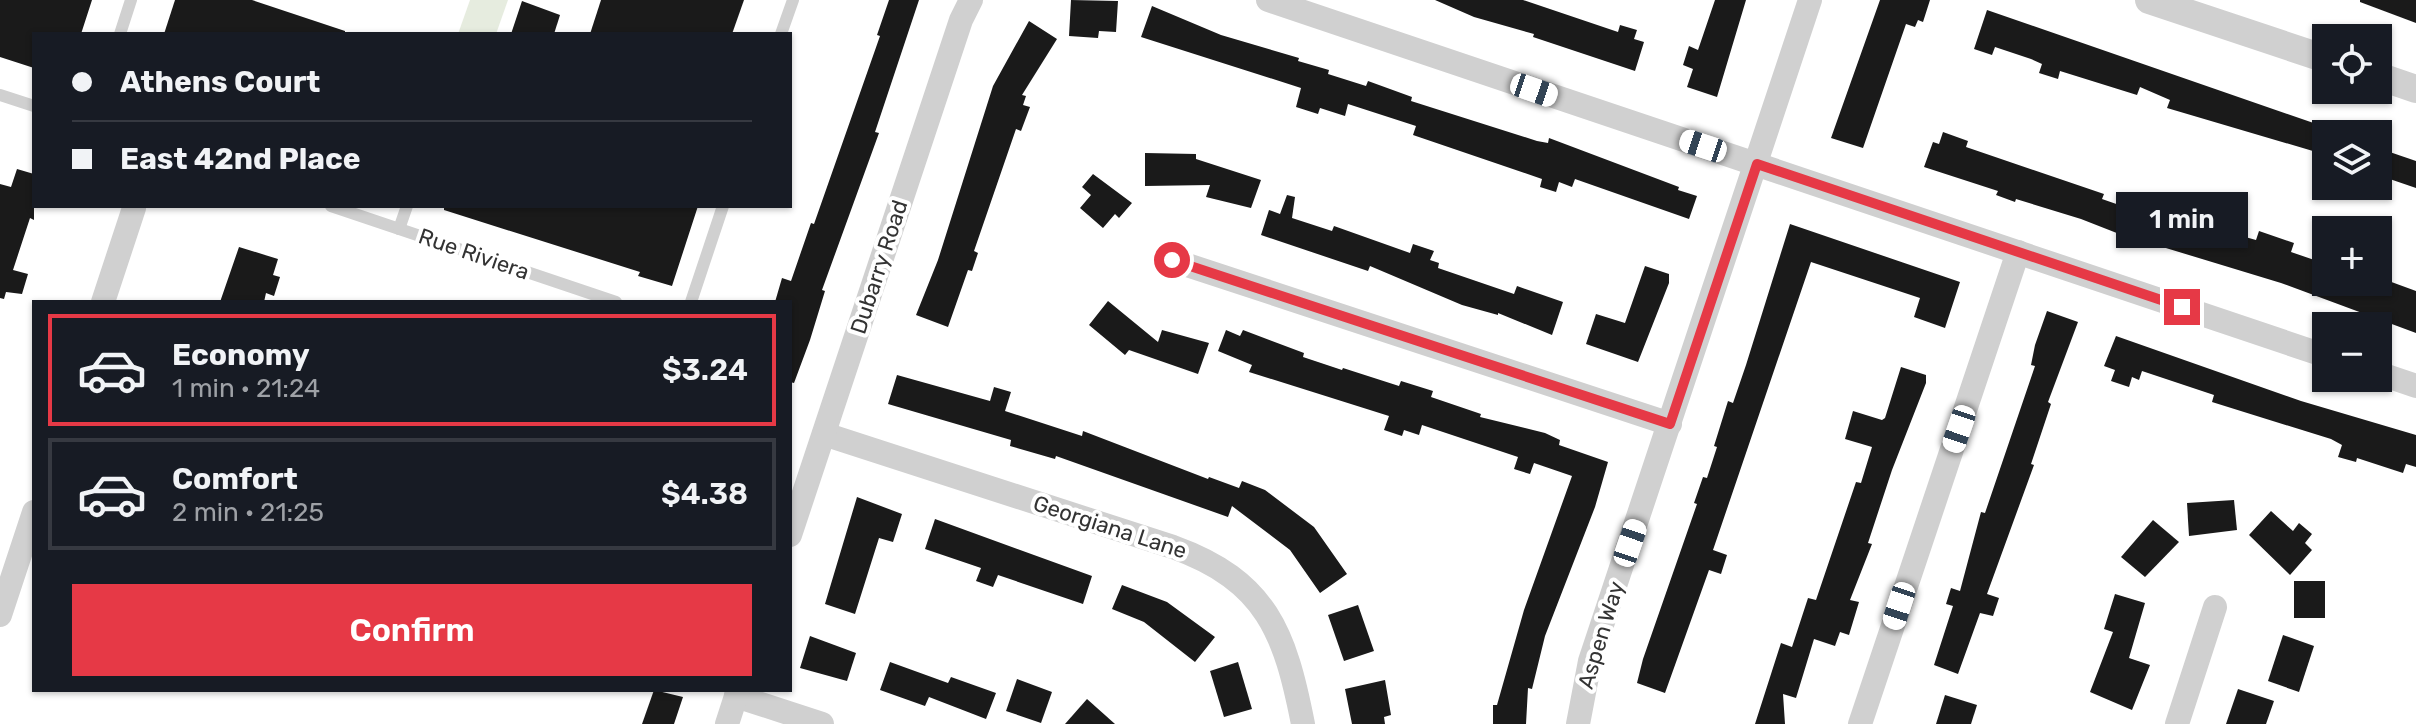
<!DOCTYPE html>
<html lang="en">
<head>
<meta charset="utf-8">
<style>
	body { margin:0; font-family:Rubik,sans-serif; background:#242831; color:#f1f3f6; height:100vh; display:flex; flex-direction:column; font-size:30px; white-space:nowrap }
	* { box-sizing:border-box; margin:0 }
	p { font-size:26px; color:#9ea1a6 }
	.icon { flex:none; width:44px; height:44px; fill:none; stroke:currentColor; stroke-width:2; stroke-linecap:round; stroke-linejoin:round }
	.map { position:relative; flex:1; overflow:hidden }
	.drawer { position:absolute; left:32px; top:300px; width:760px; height:392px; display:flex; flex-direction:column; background:#171b24; border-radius:0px; box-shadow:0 2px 6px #0004 }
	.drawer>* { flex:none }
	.top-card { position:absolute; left:32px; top:32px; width:760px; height:176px; border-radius:0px; box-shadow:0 2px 6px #0004; display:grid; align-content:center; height:176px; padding:0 40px; background:#171b24 }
	.controls { position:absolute; left:2312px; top:24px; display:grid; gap:16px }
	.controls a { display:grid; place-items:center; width:80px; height:80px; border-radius:0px; background:#171b24; box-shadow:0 2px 6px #0004; font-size:40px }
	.end { position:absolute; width:36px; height:36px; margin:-18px; border:10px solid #e63946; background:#fff; box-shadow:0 0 0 4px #fff }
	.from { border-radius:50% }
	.bubble { position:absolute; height:56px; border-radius:0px; background:#171b24; box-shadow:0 2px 6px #0004; font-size:26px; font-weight:600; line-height:56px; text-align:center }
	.car { position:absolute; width:24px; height:48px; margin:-24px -12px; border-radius:10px; box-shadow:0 0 6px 2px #0007; background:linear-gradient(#fff 24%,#345 0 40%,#fff 0 76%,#345 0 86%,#fff 0) }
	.top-card b { display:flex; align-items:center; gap:28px; height:76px; font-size:30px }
	.top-card b+b { border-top:2px solid #363941 }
	.top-card i { width:20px; height:20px; background:#f1f3f6 }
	ul { padding:14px 0 0; list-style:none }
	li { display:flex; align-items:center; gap:24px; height:112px; margin:0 16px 12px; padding:0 24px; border:4px solid #363941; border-radius:0px }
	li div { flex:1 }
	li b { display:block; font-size:30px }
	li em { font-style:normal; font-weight:600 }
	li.active { border-color:#e63946 }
	li>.icon { width:72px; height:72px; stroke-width:1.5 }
	.button { display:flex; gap:16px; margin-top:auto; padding:16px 40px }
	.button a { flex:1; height:92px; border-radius:0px; background:#e63946; color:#fff; font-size:32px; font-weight:600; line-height:92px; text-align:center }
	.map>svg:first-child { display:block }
</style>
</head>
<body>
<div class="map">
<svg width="2416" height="724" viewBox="0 0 2416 724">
	<rect width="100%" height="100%" fill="#fff"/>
	<polygon fill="#e6ecdf" points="470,0 508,0 496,34 458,34"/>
	<g fill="#1a1a1a">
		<polygon points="0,0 92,0 81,34 34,34 34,68 0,57"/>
		<polygon points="175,0 252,0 345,31 345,34 164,34"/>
		<polygon points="601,0 744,0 732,34 590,34"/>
		<polygon points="889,0 919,0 875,132 879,133 822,290 825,291 810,340 794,383 790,382 790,302 775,302 782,278 791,281 811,223 814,224 880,36 877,35"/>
		<polygon points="1071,0 1118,1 1116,32 1099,31 1098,38 1069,36"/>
		<polygon points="1435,0 1523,0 1618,32 1620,25 1637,30 1634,39 1644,42 1635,71 1533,37 1534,34 1474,17"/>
		<polygon points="1715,0 1746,0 1717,97 1687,87 1693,69 1683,65 1689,46 1698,50"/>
		<polygon points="1880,0 1930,0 1923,22 1918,20 1915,27 1906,24 1863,148 1831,138"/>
		<polygon points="2360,0 2416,0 2416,23 2360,2"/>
		<polygon points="522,1 560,15 554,34 511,34"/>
		<polygon points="1152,6 1221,35 1299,58 1298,61 1329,70 1328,74 1366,86 1368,81 1412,97 1411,101 1537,141 1548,143 1549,138 1679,187 1678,190 1697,196 1689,219 1575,179 1572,187 1559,182 1556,192 1540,187 1542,179 1413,135 1416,126 1348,104 1345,116 1320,108 1318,114 1296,107 1301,88 1141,37"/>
		<polygon points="1987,10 2331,129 2326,134 2323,154 2167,108 2170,100 2140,87 2137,95 2060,71 2058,79 2039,73 2042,64 2031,59 1995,47 1992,55 1974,49"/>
		<polygon points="1029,21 1057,39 1022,95 1026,96 1023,105 1030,107 1021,131 1016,129 974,251 978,253 972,271 968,270 948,327 916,315 938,260 993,86"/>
		<polygon points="1943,132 1968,141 1966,147 2104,194 2102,199 2145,214 2148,206 2167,212 2164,220 2211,235 2213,228 2256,240 2259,231 2294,243 2291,252 2326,264 2326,282 2365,282 2383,288 2386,280 2416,291 2416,333 2281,283 2156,245 2155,248 2081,219 2016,199 2015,202 1996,195 1998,191 1924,167 1933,142 1939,144"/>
		<polygon points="2378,148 2416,161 2416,188 2378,175"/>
		<polygon points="1145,153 1196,154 1196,159 1261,180 1251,208 1206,197 1210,185 1145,186"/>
		<polygon points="17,169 34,174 34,220 30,218 13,270 28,274 22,294 6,292 4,299 0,298 0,184 11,187"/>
		<polygon points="1093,174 1132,203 1119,218 1115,214 1103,228 1080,208 1091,195 1082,187"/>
		<polygon points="1287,195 1295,197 1292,218 1332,231 1334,226 1410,253 1413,244 1434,251 1430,260 1439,263 1438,268 1514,294 1517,286 1563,302 1552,335 1498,313 1498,315 1462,305 1370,266 1368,271 1261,235 1269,210 1280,214"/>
		<polygon points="444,206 698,206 672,286 638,276 640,272 444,210"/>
		<polygon points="1790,224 1960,282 1945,328 1914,317 1920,298 1811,262 1713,550 1727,555 1721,574 1709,570 1665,693 1637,683 1643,659 1697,504 1694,503 1703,477 1707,478 1717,447 1714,446 1728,401 1733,403 1746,365"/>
		<polygon points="239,247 278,259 273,275 280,277 274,296 266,293 264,302 220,302"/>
		<polygon points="1645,266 1669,274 1669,283 1638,362 1586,344 1596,314 1625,323"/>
		<polygon points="1108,301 1158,342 1162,330 1209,343 1198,374 1129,350 1125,355 1089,325"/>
		<polygon points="2047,311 2078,322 2048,402 2051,404 2031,464 2034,465 1987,594 1999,598 1993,616 1980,613 1958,674 1934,665 1953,606 1946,604 1951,588 1960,591 1981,512 1985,513 2035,366 2031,365 2035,345"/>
		<polygon points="1226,330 1240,336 1243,330 1304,353 1303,357 1342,370 1343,368 1399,386 1401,381 1433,391 1431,397 1481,414 1480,417 1545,433 1560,440 1559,445 1608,462 1595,507 1545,636 1532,689 1528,688 1526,724 1493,724 1493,705 1497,705 1524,610 1572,476 1534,463 1530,474 1514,469 1518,457 1422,425 1419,435 1404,430 1402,436 1384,430 1389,416 1249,372 1252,365 1218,351"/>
		<polygon points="2116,336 2301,401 2416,435 2416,467 2406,464 2403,473 2357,458 2356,462 2338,457 2342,445 2331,439 2212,402 2214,395 2142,371 2139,380 2132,377 2129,387 2111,381 2115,370 2104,366"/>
		<polygon points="1901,367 1926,375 1926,383 1892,470 1868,543 1872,544 1850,600 1859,602 1849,635 1840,632 1835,646 1814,639 1796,698 1783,694 1785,724 1755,724 1781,643 1792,647 1808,598 1816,600 1856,482 1861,483 1872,447 1845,439 1853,411 1882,420 1885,418"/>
		<polygon points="897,375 990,401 994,387 1011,392 1005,411 1082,436 1083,431 1208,479 1209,477 1239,488 1242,481 1265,490 1314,527 1347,574 1320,593 1290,550 1232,506 1228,517 1056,456 1055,459 1010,446 1011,440 888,404"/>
		<polygon points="857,497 902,514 893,542 879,538 855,614 825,604"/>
		<polygon points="2234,500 2237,530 2189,536 2187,503"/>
		<polygon points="2271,511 2293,531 2299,523 2312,534 2305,543 2312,550 2290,575 2249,535"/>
		<polygon points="935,519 1092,576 1083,604 998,575 993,587 976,581 981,568 925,549"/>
		<polygon points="2153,520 2179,542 2145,577 2121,557"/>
		<rect x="2294" y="581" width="31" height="37"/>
		<polygon points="1122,585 1167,602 1215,637 1195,662 1144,622 1112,609"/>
		<polygon points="2115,594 2145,603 2129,658 2150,665 2132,710 2090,692 2113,632 2104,629"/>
		<polygon points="1358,605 1374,651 1344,661 1328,615"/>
		<polygon points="2283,635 2314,646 2299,692 2268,681"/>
		<polygon points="810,636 856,653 847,681 800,668"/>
		<polygon points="890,662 948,683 951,677 996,693 986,719 929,697 925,706 880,690"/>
		<polygon points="1238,662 1252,709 1224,717 1210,671"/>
		<polygon points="1017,679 1052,692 1041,723 1006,711"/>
		<polygon points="1385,680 1391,715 1384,717 1385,724 1352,724 1345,689"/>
		<polygon points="2238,689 2274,701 2266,724 2226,724"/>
		<polygon points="654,690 683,697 674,724 642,724"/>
		<polygon points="1945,695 1977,705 1971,724 1936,724"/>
		<polygon points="1087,699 1115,724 1065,724"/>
	</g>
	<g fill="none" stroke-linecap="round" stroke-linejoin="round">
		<g stroke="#d0d0d0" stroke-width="12">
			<polyline points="120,34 131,0"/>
			<polyline points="781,34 793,0"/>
			<polyline points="0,95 34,106"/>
			<polyline points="331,206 616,302"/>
			<polyline points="399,229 407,206"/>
			<polyline points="691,302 723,206"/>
		</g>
		<g stroke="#d0d0d0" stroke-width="24">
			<polyline points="1268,0 2326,356"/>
			<polyline points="1172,260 1670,424"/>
			<polyline points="103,302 134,208"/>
			<polyline points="2378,373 2416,386"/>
			<path d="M824 434 1173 547C1267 581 1285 633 1303 724"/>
			<polyline points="790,535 961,20 971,0"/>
			<polyline points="0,615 34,512"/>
			<polyline points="736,696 822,724"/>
			<polyline points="727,724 738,690"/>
			<polyline points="1578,724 1590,661 1810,0"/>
			<polyline points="1860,724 2018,252"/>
			<polyline points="2177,724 2215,607"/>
		</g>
		<g stroke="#d0d0d0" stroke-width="28">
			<polyline points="2149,0 2326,59"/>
			<polyline points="2378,76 2416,89"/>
		</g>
	</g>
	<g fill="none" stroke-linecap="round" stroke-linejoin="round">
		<polyline stroke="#e63946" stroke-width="10" points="1172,260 1670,424 1757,164 2182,307"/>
	</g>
	<g text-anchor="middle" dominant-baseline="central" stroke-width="8" stroke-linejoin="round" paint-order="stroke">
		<g font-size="22" fill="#333" stroke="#fff">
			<text transform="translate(474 254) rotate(19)">Rue Riviera</text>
			<text transform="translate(879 267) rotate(-72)">Dubarry Road</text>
			<text transform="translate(1110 527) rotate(18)">Georgiana Lane</text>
			<text transform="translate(1601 635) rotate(-73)">Aspen Way</text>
		</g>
	</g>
</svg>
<div class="controls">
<a><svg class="icon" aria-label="locate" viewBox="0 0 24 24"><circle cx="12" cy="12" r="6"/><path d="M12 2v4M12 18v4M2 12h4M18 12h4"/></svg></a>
<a><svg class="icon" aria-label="layers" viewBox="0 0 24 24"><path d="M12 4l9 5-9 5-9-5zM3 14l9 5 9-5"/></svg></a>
<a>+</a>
<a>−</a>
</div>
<i class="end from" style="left:1172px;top:260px"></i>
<i class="end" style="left:2182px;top:307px"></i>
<div class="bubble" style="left:2116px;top:192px;width:132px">1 min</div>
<i class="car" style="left:1534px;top:90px;rotate:109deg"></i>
<i class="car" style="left:1703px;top:146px;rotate:288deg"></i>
<i class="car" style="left:1959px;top:429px;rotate:199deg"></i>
<i class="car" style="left:1630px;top:543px;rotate:19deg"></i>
<i class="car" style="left:1899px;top:606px;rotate:198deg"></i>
<div class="top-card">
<b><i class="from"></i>Athens Court</b>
<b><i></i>East 42nd Place</b>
</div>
<section class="drawer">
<ul>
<li class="active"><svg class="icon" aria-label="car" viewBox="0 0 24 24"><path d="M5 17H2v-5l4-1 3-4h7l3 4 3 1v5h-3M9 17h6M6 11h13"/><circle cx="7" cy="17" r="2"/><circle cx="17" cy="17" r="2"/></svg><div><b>Economy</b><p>1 min · 21:24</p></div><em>$3.24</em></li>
<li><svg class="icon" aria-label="car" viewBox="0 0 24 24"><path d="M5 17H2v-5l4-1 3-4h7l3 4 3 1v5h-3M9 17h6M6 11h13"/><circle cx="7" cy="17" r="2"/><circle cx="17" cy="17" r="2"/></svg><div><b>Comfort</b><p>2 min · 21:25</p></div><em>$4.38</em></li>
</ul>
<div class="button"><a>Confirm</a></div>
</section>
</div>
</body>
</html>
